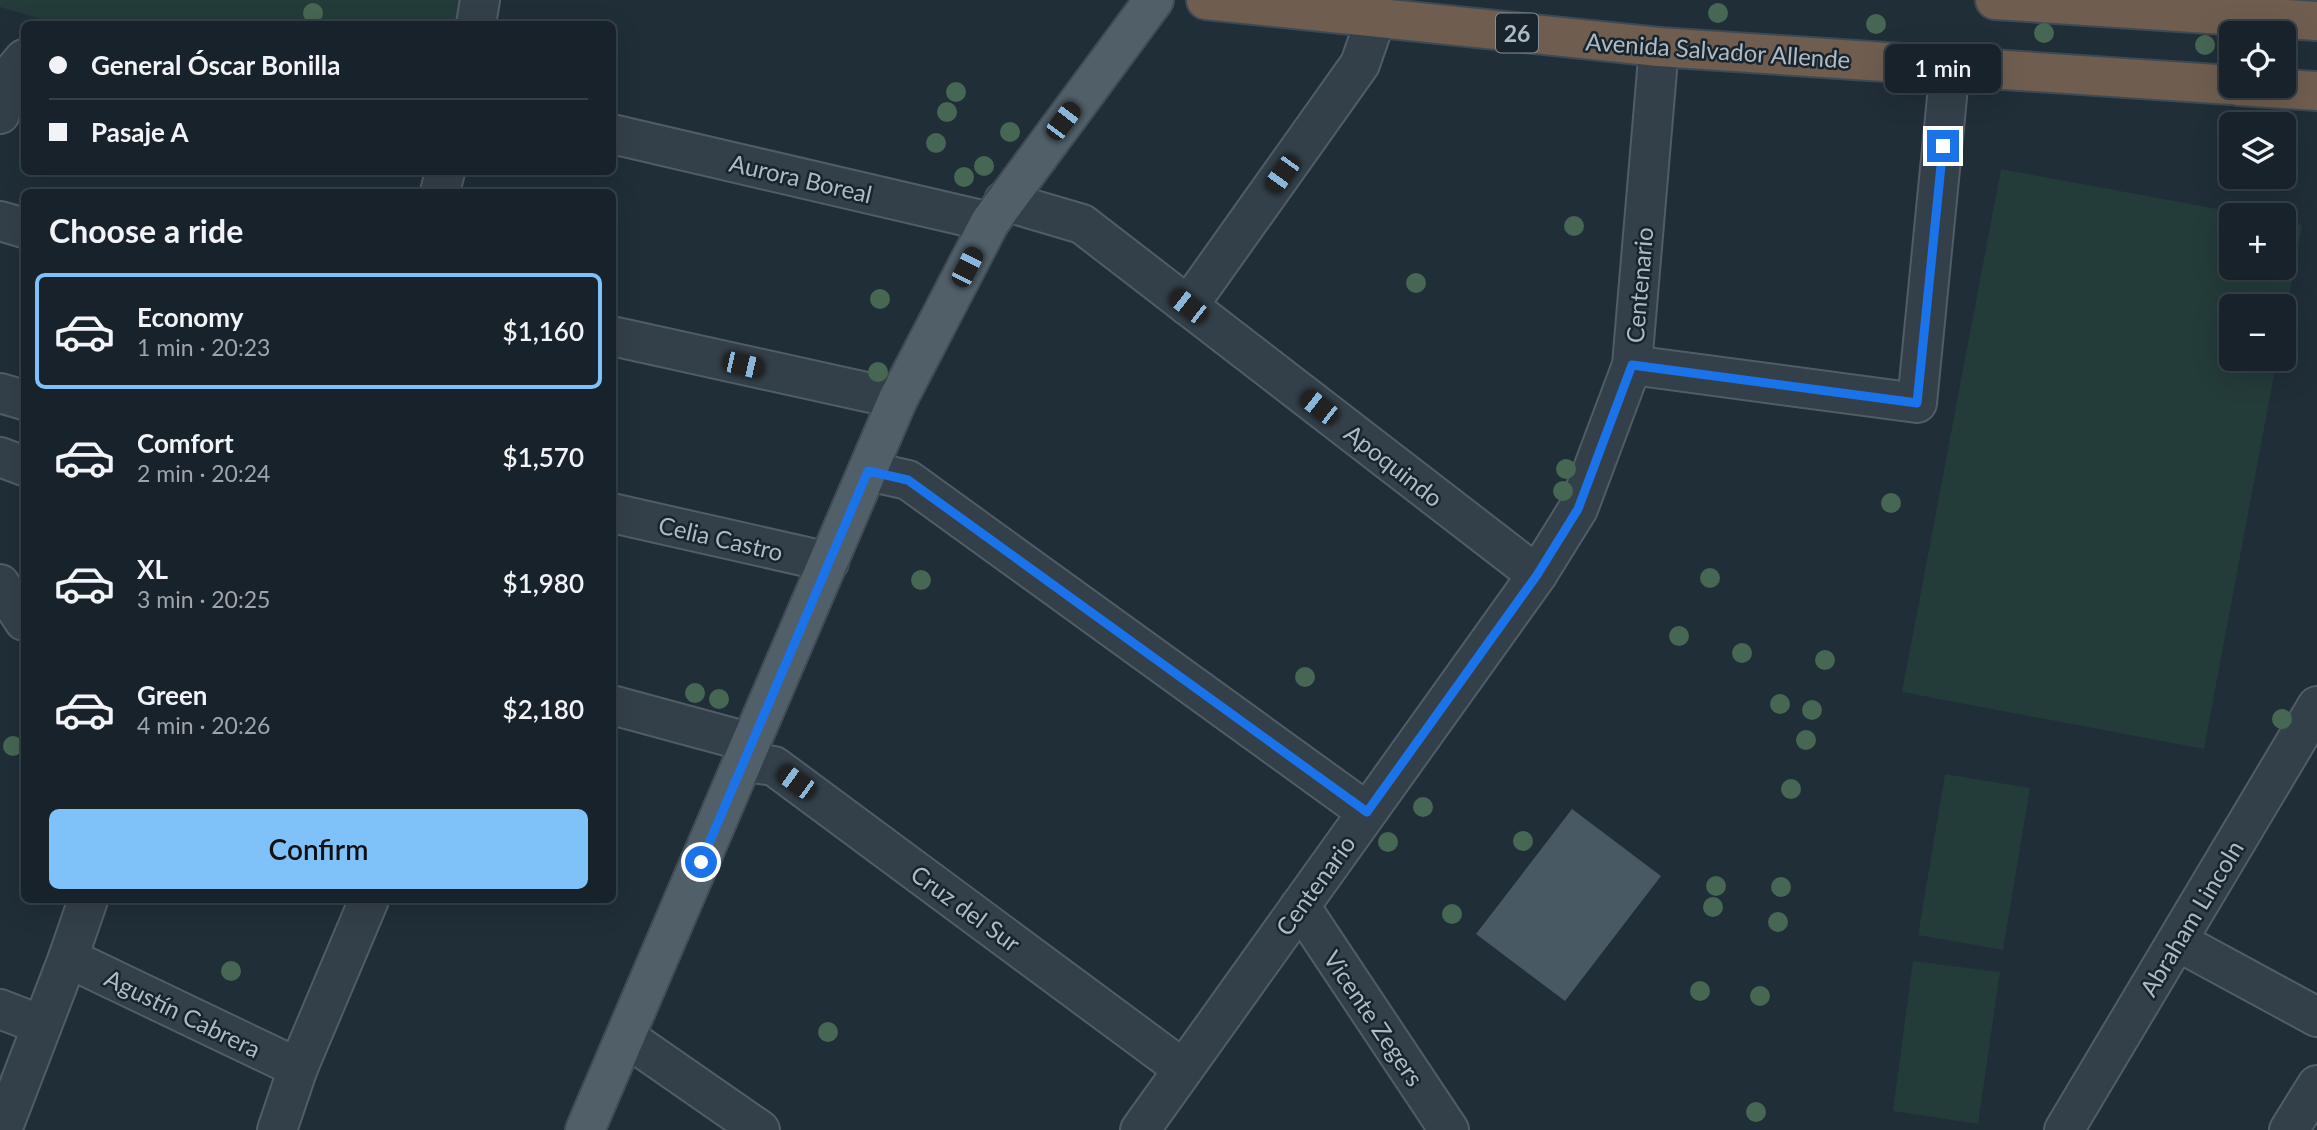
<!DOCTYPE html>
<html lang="en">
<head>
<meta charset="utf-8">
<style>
	body { margin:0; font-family:Lato,sans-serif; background:#212a32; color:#f1f3f6; height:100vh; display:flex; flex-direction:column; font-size:26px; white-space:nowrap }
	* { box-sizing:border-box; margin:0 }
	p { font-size:23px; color:#9fa4a8 }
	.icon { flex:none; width:38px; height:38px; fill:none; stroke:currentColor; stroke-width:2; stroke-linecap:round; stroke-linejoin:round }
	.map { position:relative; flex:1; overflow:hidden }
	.drawer { position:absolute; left:21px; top:189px; width:595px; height:714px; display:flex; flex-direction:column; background:#18222a; border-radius:10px; box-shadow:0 7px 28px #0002,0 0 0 2px #363f47 }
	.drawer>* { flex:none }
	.guide { position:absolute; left:21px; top:21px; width:595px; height:154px; border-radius:10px; box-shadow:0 7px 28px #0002,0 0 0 2px #363f47; display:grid; align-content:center; height:154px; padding:0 28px; background:#18222a }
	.tools { position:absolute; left:2219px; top:21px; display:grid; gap:14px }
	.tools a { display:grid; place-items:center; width:77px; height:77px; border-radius:10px; background:#18222a; box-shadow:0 7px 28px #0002,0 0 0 2px #363f47; font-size:35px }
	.end { position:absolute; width:32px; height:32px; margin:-16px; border:9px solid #1a73e8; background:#fff; box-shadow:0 0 0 4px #fff }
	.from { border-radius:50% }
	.bubble { position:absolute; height:49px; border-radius:10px; background:#18222a; box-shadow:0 7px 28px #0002,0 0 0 2px #363f47; font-size:23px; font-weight:600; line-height:49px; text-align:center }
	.car { position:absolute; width:21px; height:42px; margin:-21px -10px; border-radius:9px; box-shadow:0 0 5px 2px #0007; background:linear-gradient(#222 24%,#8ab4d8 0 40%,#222 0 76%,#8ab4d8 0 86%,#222 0) }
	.guide b { display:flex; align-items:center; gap:24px; height:66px; font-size:26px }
	.guide b+b { border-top:2px solid #363f47 }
	.guide i { width:18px; height:18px; background:#f1f3f6 }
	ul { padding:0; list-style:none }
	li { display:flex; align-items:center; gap:21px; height:116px; margin:0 14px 10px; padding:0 14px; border:4px solid transparent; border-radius:10px }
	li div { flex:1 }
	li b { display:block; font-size:26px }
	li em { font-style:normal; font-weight:600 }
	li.selected { border-color:#7fc1f9 }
	li>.icon { width:63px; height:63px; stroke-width:1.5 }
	h2 { padding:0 28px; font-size:32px; line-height:84px }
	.button { display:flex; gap:14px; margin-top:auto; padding:14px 28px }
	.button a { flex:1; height:80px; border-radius:10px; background:#7fc1f9; color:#111; font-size:28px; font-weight:600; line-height:80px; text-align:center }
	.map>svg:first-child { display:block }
</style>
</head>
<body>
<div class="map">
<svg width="2317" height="1130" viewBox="0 0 2317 1130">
	<rect width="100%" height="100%" fill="#202e38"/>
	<g fill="#233b39">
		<polygon points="0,0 467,0 462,24 58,24 0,7"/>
		<polygon points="2001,169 2250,215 2231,215 2231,268 2284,268 2284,221 2302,225 2284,323 2284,306 2231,306 2231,359 2277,359 2204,749 1902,692"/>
		<polygon points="1945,774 2030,788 2003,950 1918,935"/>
		<polygon points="1913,961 2000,972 1978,1124 1893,1111"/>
	</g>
	<polygon fill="#485964" points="1572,809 1661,876 1565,1001 1476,934"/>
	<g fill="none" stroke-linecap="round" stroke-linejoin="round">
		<g stroke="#515d66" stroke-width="42">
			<g id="minor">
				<polyline points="476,24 480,0"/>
				<polyline points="0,114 8,78 24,59"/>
				<polyline points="612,134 990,222"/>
				<polyline points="440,192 445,172"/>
				<polyline points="1004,201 1082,224 1537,575"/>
				<polyline points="0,221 24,228"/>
				<polyline points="1188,306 1360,64 1376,18"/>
				<polyline points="612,336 898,399"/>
				<polyline points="1632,365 1917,403 1950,67"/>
				<polyline points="0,393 24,400"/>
				<polyline points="0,457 24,466"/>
				<polyline points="868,471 908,480 1367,812"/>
				<polyline points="612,513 829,562"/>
				<polyline points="0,584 24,621"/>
				<polyline points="612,705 752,743"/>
				<polyline points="744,762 774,766 1183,1069"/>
				<polyline points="1300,906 1449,1130"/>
				<polyline points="2177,941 2317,1017"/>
				<polyline points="68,958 298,1068"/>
				<polyline points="0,1009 41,1025"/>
				<polyline points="626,1037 760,1130"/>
				<polyline points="2,1130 68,958 88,900"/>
				<polyline points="277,1130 298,1068 369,900"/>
				<polyline points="1140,1130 1537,575 1578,509 1632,365 1659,47"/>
				<polyline points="2064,1130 2317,706"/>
				<polyline points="2289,1130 2317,1085"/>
			</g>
		</g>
		<g stroke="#404b55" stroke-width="42">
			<polyline id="major" points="585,1130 898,399 990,222 1154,0"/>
		</g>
		<g stroke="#3e4a53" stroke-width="42">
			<g id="highway">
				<polyline points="1206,0 1659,47 2231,85"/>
				<polyline points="1995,0 2317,21"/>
				<polyline points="2238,86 2317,91"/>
			</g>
		</g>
		<use href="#minor" stroke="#344049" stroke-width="38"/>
		<use href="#major" stroke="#515f69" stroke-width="38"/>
		<use href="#highway" stroke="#6f5e50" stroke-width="38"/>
	</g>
	<g fill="#466753">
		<circle cx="313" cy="13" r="10"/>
		<circle cx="1718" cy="13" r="10"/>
		<circle cx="1876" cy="24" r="10"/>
		<circle cx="2044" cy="33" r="10"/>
		<circle cx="2205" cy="45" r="10"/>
		<circle cx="956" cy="92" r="10"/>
		<circle cx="947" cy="112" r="10"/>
		<circle cx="1010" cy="132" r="10"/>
		<circle cx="936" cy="143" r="10"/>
		<circle cx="984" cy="166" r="10"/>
		<circle cx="964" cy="177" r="10"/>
		<circle cx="1574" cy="226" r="10"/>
		<circle cx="1416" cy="283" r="10"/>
		<circle cx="880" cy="299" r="10"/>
		<circle cx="878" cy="372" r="10"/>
		<circle cx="1566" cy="469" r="10"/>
		<circle cx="1563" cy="491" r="10"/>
		<circle cx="1891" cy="503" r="10"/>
		<circle cx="1710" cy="578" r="10"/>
		<circle cx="921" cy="580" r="10"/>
		<circle cx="1679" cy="636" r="10"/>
		<circle cx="1742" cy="653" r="10"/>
		<circle cx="1825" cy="660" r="10"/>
		<circle cx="1305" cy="677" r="10"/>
		<circle cx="695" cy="693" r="10"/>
		<circle cx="719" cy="699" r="10"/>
		<circle cx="1780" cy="704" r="10"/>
		<circle cx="1812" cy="710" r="10"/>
		<circle cx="2282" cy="719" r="10"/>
		<circle cx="1806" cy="740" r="10"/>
		<circle cx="13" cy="746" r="10"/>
		<circle cx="1791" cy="789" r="10"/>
		<circle cx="1423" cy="807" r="10"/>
		<circle cx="1523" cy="841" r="10"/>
		<circle cx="1388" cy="842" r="10"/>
		<circle cx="1716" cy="886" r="10"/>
		<circle cx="1781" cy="887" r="10"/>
		<circle cx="1713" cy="907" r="10"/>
		<circle cx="1452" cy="914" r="10"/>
		<circle cx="1778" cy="922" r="10"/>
		<circle cx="231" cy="971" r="10"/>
		<circle cx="1700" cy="991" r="10"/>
		<circle cx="1760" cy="996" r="10"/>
		<circle cx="828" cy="1032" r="10"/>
		<circle cx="1756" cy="1112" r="10"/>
	</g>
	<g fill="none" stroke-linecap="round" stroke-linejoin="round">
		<polyline stroke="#1a73e8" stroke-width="9" points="701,862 868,471 908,480 1367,812 1537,575 1578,509 1632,365 1917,403 1943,146"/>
	</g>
	<g text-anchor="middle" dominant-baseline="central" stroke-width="5" stroke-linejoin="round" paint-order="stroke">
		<rect fill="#19242d" stroke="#818e97" stroke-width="2" x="1496" y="13.5" width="42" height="39" rx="5"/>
		<g font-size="23" font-weight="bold" fill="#aebbc5">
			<text x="1517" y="33">26</text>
		</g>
		<g font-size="24" fill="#aebbc5" stroke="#19242d">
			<text transform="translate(1718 50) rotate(4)">Avenida Salvador Allende</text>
			<text transform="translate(801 178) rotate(13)">Aurora Boreal</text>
			<text transform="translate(1639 285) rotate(-85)">Centenario</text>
			<text transform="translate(1394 465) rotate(38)">Apoquindo</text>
			<text transform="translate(721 538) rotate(13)">Celia Castro</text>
			<text transform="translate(1315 885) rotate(-54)">Centenario</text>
			<text transform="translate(966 908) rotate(36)">Cruz del Sur</text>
			<text transform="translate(2191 918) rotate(-59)">Abraham Lincoln</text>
			<text transform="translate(183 1013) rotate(26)">Agustín Cabrera</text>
			<text transform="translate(1374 1018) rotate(56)">Vicente Zegers</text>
		</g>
	</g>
</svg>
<div class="tools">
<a><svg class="icon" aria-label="locate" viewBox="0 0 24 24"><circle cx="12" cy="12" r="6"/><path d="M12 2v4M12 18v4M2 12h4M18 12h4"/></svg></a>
<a><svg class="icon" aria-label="layers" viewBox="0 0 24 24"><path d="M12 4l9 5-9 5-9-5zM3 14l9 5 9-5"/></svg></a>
<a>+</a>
<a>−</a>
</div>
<i class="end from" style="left:701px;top:862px"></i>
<i class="end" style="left:1943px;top:146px"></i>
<div class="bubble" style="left:1885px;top:44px;width:116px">1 min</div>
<i class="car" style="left:1063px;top:121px;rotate:37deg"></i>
<i class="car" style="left:1282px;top:174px;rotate:216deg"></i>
<i class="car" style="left:967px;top:267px;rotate:27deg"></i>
<i class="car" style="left:1188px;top:306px;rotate:308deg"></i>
<i class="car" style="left:743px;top:365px;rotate:103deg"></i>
<i class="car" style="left:1319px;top:407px;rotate:308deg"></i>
<i class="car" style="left:796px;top:782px;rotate:306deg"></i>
<div class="guide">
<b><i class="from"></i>General Óscar Bonilla</b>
<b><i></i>Pasaje A</b>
</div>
<section class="drawer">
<h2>Choose a ride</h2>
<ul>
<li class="selected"><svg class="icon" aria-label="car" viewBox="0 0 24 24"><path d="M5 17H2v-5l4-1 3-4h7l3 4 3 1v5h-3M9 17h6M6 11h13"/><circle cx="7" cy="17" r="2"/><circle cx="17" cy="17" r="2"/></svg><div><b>Economy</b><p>1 min · 20:23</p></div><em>$1,160</em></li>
<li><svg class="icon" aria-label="car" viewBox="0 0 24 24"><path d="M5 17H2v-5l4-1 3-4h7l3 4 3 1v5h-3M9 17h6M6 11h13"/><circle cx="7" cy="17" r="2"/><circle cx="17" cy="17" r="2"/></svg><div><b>Comfort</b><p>2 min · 20:24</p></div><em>$1,570</em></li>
<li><svg class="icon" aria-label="car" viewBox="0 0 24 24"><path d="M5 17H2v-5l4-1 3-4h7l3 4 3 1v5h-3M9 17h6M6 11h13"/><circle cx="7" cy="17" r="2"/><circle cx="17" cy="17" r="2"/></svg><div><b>XL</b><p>3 min · 20:25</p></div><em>$1,980</em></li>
<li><svg class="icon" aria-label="car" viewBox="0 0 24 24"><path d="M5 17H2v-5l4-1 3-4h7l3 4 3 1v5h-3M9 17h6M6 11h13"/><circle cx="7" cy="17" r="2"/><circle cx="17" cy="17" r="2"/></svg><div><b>Green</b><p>4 min · 20:26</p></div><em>$2,180</em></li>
</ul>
<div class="button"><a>Confirm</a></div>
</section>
</div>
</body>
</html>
